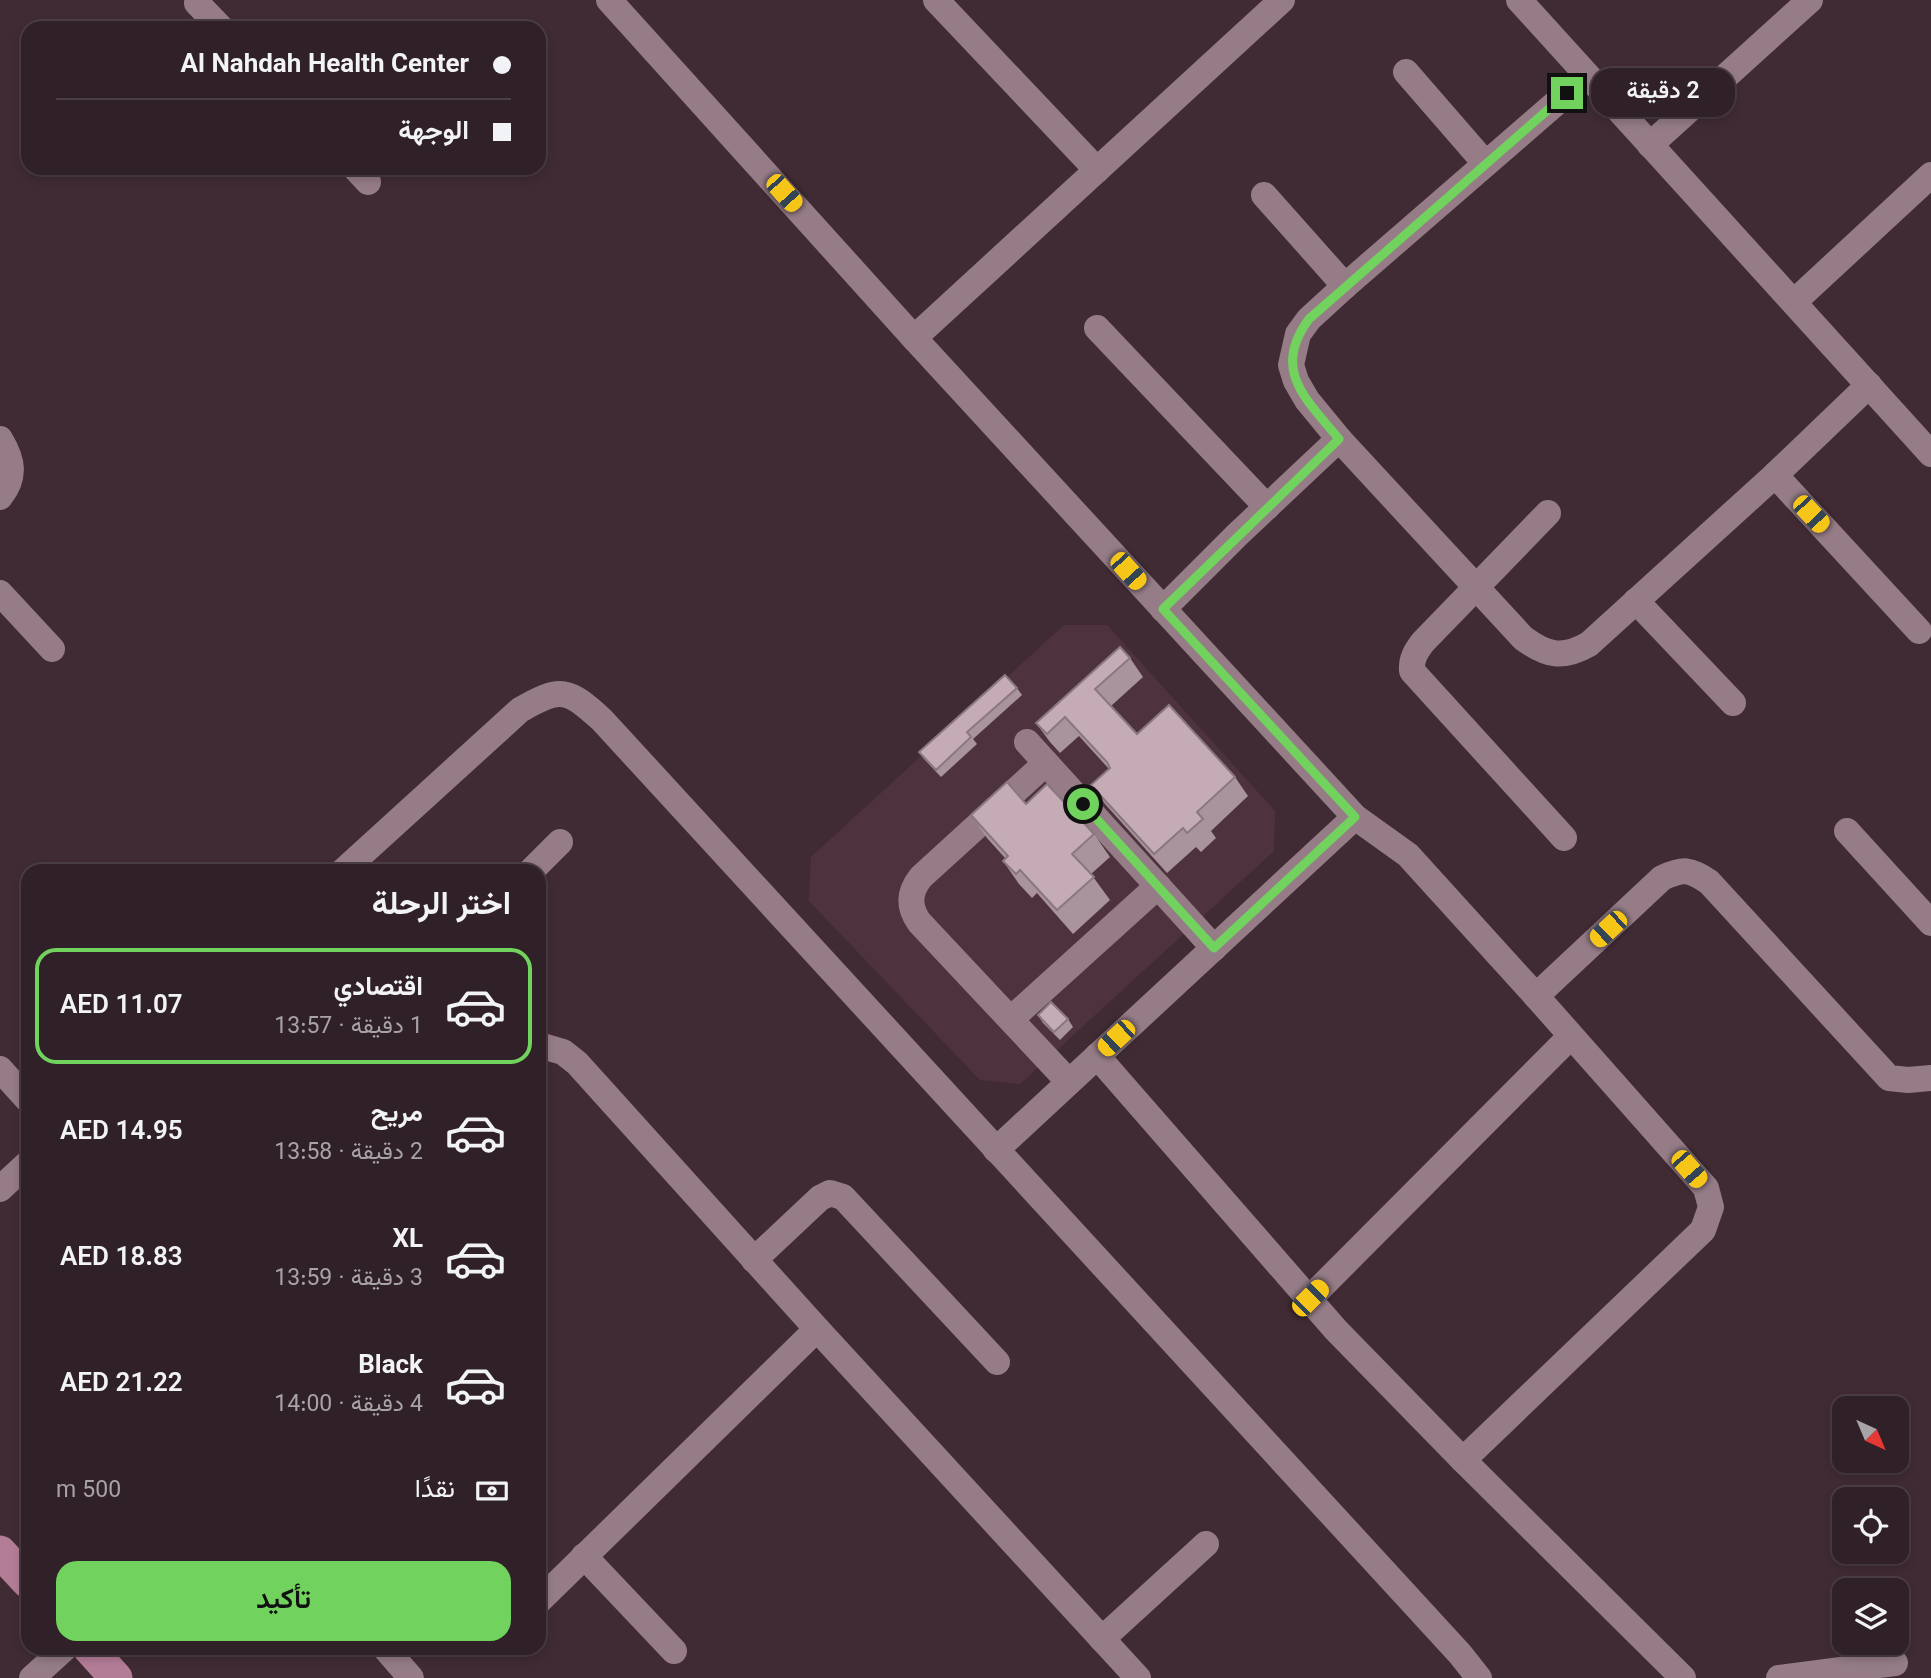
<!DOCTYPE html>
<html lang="ar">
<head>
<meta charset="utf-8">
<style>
	body { margin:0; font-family:Georgia,Vazirmatn,serif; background:#38282f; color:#f1f3f6; direction:rtl; height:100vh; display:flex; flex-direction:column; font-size:26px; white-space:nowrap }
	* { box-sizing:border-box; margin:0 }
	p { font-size:23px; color:#a8a3a7 }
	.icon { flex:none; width:38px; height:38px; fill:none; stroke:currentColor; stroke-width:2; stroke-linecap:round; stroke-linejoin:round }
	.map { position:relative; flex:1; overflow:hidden; direction:ltr }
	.details { position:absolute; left:21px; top:864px; width:525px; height:791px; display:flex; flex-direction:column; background:#302027; border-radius:21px; box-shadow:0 4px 10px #0003,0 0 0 2px #4b3e44; direction:rtl }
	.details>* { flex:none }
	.guide { position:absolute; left:21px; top:21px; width:525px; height:154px; border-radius:21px; box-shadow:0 4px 10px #0003,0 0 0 2px #4b3e44; direction:rtl; display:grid; align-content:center; height:154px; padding:0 35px; background:#302027 }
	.needle { width:46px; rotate:136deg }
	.controls { position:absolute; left:1832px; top:1396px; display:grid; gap:14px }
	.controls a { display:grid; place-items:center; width:77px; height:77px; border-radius:14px; background:#302027; box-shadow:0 4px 10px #0003,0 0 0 2px #4b3e44; font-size:35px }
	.end { position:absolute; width:32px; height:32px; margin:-16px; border:9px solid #71d25e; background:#111; box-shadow:0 0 0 4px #111 }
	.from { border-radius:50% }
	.bubble { position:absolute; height:49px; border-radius:21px; background:#302027; box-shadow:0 4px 10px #0003,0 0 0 2px #4b3e44; font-size:23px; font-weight:600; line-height:49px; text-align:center; direction:rtl }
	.car { position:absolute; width:21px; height:42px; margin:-21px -10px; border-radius:9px; box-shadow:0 0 5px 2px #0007; background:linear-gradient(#f5c518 24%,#345 0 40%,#f5c518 0 76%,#345 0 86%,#f5c518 0) }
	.guide b { display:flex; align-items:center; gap:24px; height:66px; font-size:26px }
	.guide b+b { border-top:2px solid #4b3e44 }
	.guide i { width:18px; height:18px; background:#f1f3f6 }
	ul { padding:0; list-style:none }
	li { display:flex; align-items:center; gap:21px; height:116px; margin:0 14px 10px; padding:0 21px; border:4px solid transparent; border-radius:21px }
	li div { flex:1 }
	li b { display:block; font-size:26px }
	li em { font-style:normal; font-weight:600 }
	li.selected { border-color:#71d25e }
	li>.icon { width:63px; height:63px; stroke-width:1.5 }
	h2 { padding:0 35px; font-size:32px; line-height:84px }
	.pay { display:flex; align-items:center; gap:18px; height:77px; padding:0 35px; font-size:26px }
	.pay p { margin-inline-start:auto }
	.primary-button { display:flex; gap:14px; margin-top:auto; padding:14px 35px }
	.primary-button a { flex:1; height:80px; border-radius:21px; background:#71d25e; color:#111; font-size:28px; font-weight:600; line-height:80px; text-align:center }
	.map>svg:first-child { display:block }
</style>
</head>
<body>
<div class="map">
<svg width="1931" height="1678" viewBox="0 0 1931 1678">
	<rect width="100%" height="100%" fill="#402b34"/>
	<polygon fill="#4e333f" points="1064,625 1107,625 1275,811 1274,851 1020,1084 980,1080 809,901 811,857"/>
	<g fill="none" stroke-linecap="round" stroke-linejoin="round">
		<g stroke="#957c87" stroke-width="26">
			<polyline points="609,0 914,338 1355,817 1408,855 1536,996 1706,1188 1711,1207 1703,1230 1463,1460"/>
			<polyline points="936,0 1097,170"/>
			<polyline points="1519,0 1931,454"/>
			<polyline points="197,3 221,28"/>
			<polyline points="1406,72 1485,163"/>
			<path d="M1587 76 1345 286 1309 319 1298 334 1291 365 1296 381 1307 400 1339 439 1523 638C1547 656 1563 659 1589 644L1775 475 1869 385"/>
			<polyline points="1650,145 1810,0"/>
			<polyline points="355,168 368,182"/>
			<polyline points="1264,195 1345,286"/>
			<polyline points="1794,302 1931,175"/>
			<polyline points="1097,328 1267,507"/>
			<polyline points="914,338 1282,0"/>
			<path d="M0 439C13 460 16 477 0 497"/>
			<polyline points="1775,475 1919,631"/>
			<path d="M1548 513 1423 642C1416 651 1411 659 1412 671L1564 838"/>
			<polyline points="0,593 52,649"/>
			<polyline points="1636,601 1733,703"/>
			<polyline points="1163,609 1237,535 1339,439"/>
			<polyline points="1027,742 1214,948"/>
			<path d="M1046 763 921 877C909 892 908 906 919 922L1069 1082"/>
			<polyline points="1847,831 1931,923"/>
			<path d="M342 872 520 710C561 686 568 689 602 720L1460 1654 1479 1678"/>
			<polyline points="530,872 560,842"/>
			<path d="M1536 996 1662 878C1684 868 1689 869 1709 882L1889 1078 1908 1080 1931 1078"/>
			<polyline points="1011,1019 1158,886"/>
			<polyline points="539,1045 563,1052 577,1063 817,1329 1138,1678"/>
			<polyline points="1097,1056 1336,1330 1463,1460 1683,1678"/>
			<polyline points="0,1069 28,1100"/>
			<polyline points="996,1150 1355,817"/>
			<polyline points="0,1189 28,1163"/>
			<polyline points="754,1260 820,1198 830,1193 843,1197 997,1362"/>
			<polyline points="1310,1298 1571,1036"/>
			<polyline points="584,1556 674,1651"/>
			<polyline points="539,1601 817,1329"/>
			<polyline points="1102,1639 1206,1544"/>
			<polyline points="385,1648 411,1678"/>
			<polyline points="32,1678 65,1648"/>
			<polyline points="1779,1678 1895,1663"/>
		</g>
		<g stroke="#b47d97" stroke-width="33">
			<polyline points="0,1552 28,1582"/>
			<polyline points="89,1648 116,1678"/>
		</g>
	</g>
	<g fill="#a9939d">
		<polygon points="1130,658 1143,677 1111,706 1137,734 1235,777 1248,796 1211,831 1216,838 1201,852 1196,847 1167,873 1105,804 1091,785 1109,769 1079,736 1060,753 1050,742 1036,723"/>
		<polygon points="1017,688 1022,695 973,739 977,744 941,777 924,759 919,752"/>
		<polygon points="971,815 1094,834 1110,857 1091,874 1110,900 1073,934 1037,893 1032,898 1019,884 1003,861 1005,858 987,838"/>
		<polygon points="1038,1015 1068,1019 1073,1027 1060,1040 1043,1023"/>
	</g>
	<g fill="#c5abb6" stroke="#8a787f" stroke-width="2">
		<polygon points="1120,647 1130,658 1095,689 1137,734 1169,705 1235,777 1197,812 1203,819 1187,833 1183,828 1154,854 1091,785 1110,768 1107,762 1065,717 1047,734 1036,723"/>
		<polygon points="1005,675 1017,688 967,732 971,737 936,770 919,752"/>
		<polygon points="1007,782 1026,804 1047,784 1094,834 1072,854 1094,877 1057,910 1020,870 1016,874 1003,861 1008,856 971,815"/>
		<polygon points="1051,1002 1068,1019 1054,1032 1038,1015"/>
	</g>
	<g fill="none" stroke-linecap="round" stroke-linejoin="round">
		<path stroke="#71d25e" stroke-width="9" d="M1083 804 1214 948 1355 817 1163 609 1339 439C1306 399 1271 370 1309 319L1567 93"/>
	</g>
</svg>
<div class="controls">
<a><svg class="needle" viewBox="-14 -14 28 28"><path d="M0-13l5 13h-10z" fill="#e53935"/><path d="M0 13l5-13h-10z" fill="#a8a3a7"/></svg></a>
<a><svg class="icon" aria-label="locate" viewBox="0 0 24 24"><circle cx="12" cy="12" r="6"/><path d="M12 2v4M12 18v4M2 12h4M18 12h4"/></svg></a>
<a><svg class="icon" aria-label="layers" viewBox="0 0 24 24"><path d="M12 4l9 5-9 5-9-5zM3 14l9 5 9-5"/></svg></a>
</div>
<i class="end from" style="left:1083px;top:804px"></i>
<i class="end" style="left:1567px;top:93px"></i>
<div class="bubble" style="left:1591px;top:68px;width:144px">2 دقيقة</div>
<i class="car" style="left:784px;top:193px;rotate:138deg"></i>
<i class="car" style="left:1811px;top:514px;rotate:137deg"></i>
<i class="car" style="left:1128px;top:571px;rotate:138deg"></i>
<i class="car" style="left:1608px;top:929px;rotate:227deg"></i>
<i class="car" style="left:1116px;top:1038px;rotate:227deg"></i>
<i class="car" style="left:1689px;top:1169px;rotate:139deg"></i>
<i class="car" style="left:1310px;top:1298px;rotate:45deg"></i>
<div class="guide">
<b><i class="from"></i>Al Nahdah Health Center</b>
<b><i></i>الوجهة</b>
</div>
<section class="details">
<h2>اختر الرحلة</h2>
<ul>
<li class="selected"><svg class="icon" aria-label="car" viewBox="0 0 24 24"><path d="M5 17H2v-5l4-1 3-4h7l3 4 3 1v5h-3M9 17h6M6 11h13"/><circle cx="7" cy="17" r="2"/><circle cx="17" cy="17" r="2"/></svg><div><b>اقتصادي</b><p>1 دقيقة · 13:57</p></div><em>AED 11.07</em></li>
<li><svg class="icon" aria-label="car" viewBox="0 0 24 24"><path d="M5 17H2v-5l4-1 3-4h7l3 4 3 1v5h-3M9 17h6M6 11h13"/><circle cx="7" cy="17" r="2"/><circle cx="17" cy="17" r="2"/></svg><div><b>مريح</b><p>2 دقيقة · 13:58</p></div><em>AED 14.95</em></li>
<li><svg class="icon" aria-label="car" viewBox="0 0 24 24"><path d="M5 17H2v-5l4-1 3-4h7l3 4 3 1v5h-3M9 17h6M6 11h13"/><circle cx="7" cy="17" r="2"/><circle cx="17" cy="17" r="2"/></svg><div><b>XL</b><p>3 دقيقة · 13:59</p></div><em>AED 18.83</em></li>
<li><svg class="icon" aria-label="car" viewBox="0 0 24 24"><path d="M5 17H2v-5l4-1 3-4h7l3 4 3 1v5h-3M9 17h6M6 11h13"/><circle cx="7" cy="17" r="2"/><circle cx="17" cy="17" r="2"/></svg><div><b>Black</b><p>4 دقيقة · 14:00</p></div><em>AED 21.22</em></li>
</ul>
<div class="pay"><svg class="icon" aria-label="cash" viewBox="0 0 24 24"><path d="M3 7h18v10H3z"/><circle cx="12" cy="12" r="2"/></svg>نقدًا<p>500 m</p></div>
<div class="primary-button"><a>تأكيد</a></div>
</section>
</div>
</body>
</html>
